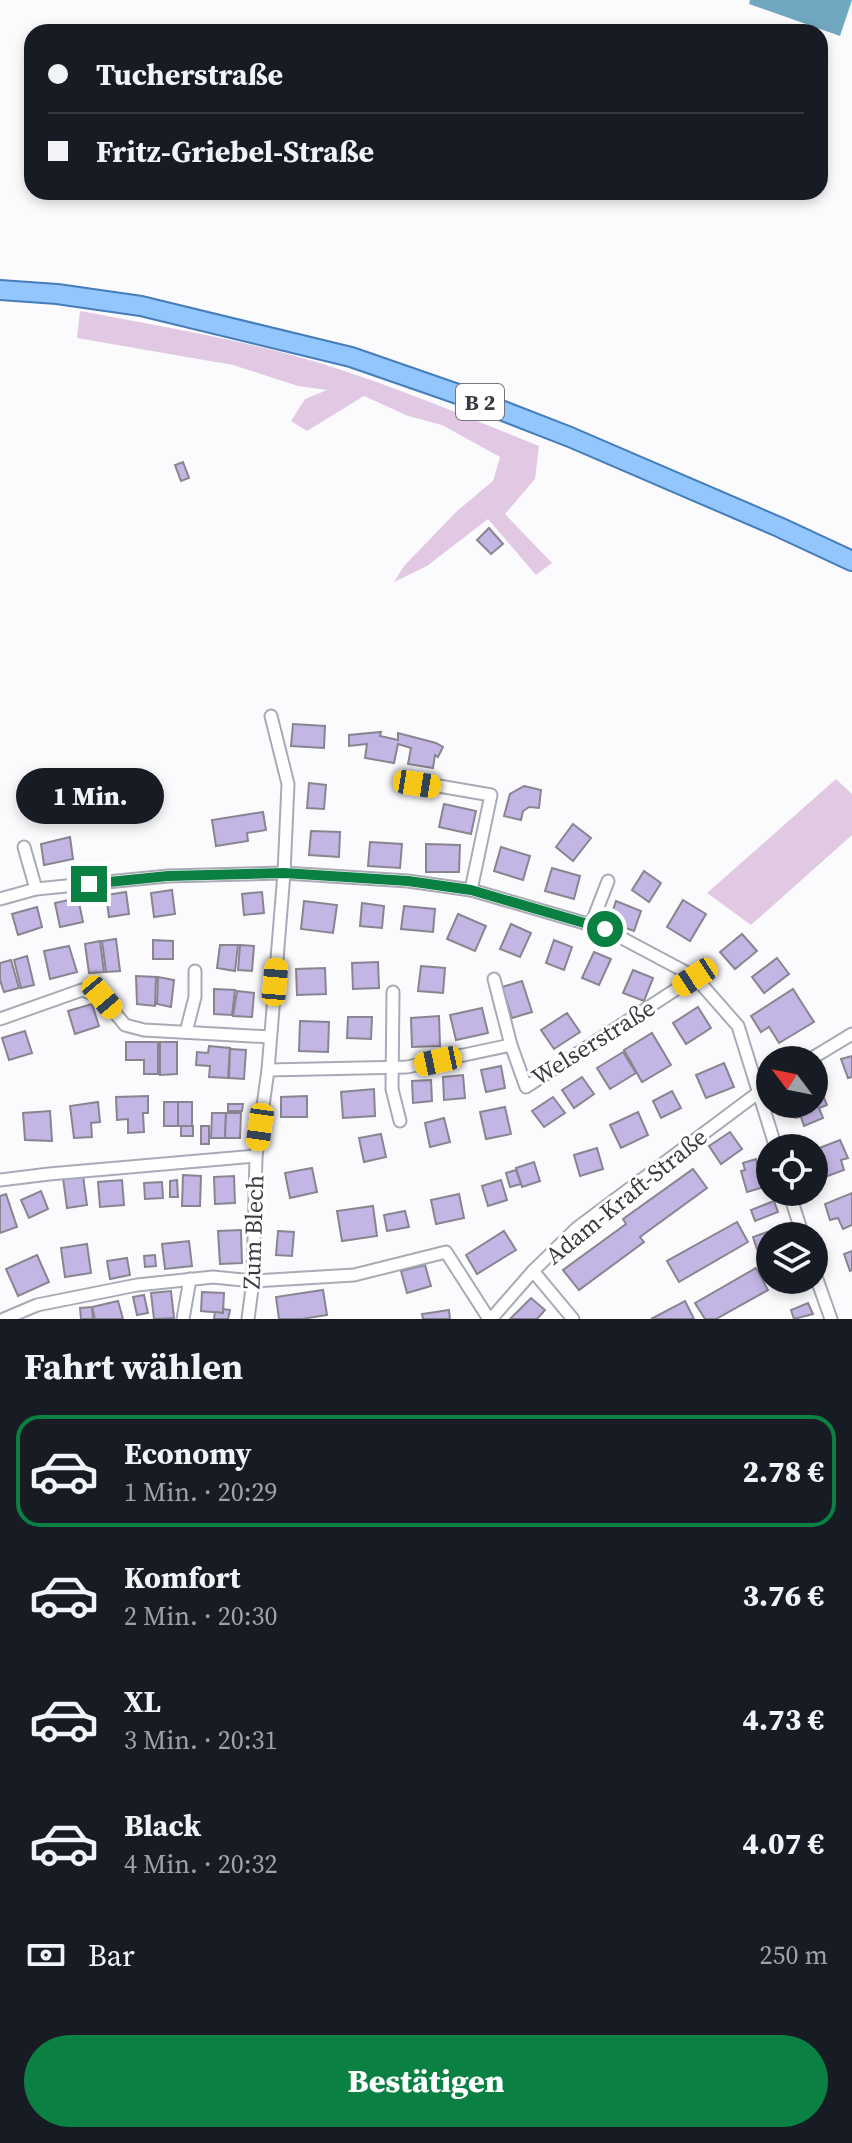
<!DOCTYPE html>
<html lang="de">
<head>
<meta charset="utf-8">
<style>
	body { margin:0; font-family:"Source Serif 4",serif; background:#242831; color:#f1f3f6; height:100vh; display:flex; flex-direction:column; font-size:30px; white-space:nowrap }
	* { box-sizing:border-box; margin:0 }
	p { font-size:26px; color:#9ea1a6 }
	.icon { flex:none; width:44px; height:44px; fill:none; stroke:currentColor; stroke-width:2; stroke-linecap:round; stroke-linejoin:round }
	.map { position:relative; height:1319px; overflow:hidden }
	.details { display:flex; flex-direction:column; background:#171b24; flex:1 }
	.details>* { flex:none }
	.guide { position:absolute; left:24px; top:24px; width:804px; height:176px; border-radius:24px; box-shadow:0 4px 12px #0003; display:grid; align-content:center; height:176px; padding:0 24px; background:#171b24 }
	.needle { width:52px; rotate:302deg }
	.fabs { position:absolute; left:756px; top:1046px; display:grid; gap:16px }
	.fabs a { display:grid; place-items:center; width:72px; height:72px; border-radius:50%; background:#171b24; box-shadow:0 4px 12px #0003; font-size:40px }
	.end { position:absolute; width:36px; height:36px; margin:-18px; border:10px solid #0b8043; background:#fff; box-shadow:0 0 0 4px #fff }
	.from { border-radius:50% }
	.bubble { position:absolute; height:56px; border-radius:28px; background:#171b24; box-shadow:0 4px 12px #0003; font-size:26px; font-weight:800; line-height:56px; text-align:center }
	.car { position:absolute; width:24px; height:48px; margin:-24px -12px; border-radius:10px; box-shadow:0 0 6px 2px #0007; background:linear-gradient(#f5c518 24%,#345 0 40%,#f5c518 0 76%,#345 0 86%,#f5c518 0) }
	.guide b { display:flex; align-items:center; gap:28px; height:76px; font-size:30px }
	.guide b+b { border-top:2px solid #363941 }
	.guide i { width:20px; height:20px; background:#f1f3f6 }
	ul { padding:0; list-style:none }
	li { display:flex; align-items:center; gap:24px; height:112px; margin:0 16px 12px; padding:0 8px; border:4px solid transparent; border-radius:24px }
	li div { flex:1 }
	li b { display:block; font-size:30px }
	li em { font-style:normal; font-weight:800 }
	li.on { border-color:#0b8043 }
	li>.icon { width:72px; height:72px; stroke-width:1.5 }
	h2 { padding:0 24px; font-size:36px; line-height:96px }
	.pay { display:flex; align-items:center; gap:20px; height:88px; padding:0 24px; font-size:30px }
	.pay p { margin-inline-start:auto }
	.cta { display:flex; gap:16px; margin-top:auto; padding:16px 24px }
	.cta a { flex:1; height:92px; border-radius:48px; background:#0b8043; color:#fff; font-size:32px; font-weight:800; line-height:92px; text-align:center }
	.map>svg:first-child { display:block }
</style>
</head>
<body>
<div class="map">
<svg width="852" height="1319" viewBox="0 0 852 1319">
	<rect width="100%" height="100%" fill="#fbfbfe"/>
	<g fill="#e1c9e4">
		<path d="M80 311C149 324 219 336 288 354 374 377 457 413 539 446L535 479 505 514 552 563 536 575 488 519 427 566 394 582 404 566 457 511 493 481 500 457 442 425 408 416 364 396 307 431 291 421 305 399 327 390 298 386 233 365 77 338Z"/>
		<polygon points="836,779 852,794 852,835 751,925 707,893"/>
	</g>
	<polygon fill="#71a7c0" points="750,0 852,0 840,36 749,4"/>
	<g fill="#c3b5e4" stroke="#888590" stroke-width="2">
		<polygon points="183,462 189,478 181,481 175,465"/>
		<polygon points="489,528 503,544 491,554 477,540"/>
		<polygon points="293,724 325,726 324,748 291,746"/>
		<polygon points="381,732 380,736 398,740 398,733 436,743 443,747 438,757 435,755 433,768 408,764 411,748 398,744 394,763 365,758 367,744 349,746 349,735"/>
		<polygon points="309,783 326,785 324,809 307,808"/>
		<polygon points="524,786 541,790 539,808 529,807 523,811 521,820 504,816 510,794"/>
		<polygon points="444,804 476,811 471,834 439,827"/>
		<polygon points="263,812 266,830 247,833 248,841 216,846 212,820"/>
		<polygon points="573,824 591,838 573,861 556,847"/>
		<polygon points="311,831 340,832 339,857 309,855"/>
		<polygon points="70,837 73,859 44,865 41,844"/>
		<polygon points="370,842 402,844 400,868 368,866"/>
		<polygon points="426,844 460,845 459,872 426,872"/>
		<polygon points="501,847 530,856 523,880 494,871"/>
		<polygon points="552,868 580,876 574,899 545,891"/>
		<polygon points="644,871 661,883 649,902 632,890"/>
		<polygon points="172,890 175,914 154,917 151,893"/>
		<polygon points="126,892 129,914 109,917 106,895"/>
		<polygon points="262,892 264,913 244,915 242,894"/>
		<polygon points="78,898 83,922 60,927 55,903"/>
		<polygon points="683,900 706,914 690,941 667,927"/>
		<polygon points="304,901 337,905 333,933 301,929"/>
		<polygon points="616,901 641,911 634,931 609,922"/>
		<polygon points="362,903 384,906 382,928 360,926"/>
		<polygon points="404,906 435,909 433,932 401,929"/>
		<polygon points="37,907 42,927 18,935 12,914"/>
		<polygon points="458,914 486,926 475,951 447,939"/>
		<polygon points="511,924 531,933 520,957 500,949"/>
		<polygon points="742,934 757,951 735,969 720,952"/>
		<polygon points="116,939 120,971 106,972 102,941"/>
		<polygon points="153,940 173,941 173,959 153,959"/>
		<polygon points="554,940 572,947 564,970 546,963"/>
		<polygon points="100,941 104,972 89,973 85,944"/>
		<polygon points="220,945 238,945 235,971 217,968"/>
		<polygon points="240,945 254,946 252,971 238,970"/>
		<polygon points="69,946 77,972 50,979 44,951"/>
		<polygon points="594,952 611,959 599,985 582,978"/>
		<polygon points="27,956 34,985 21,988 14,960"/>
		<polygon points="777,958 789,974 764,993 752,977"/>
		<polygon points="11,960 19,988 4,992 0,980 0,963"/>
		<polygon points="378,962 379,988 353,989 352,963"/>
		<polygon points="421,966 445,968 443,993 418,991"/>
		<polygon points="325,968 326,994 297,995 296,969"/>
		<polygon points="633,970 653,978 644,1001 623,993"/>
		<polygon points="136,976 156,977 155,1006 137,1004"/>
		<polygon points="158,977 174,980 171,1007 157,1004"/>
		<polygon points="522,981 532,1012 512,1018 502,987"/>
		<polygon points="214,989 235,990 232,1015 214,1014"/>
		<polygon points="793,989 814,1022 779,1043 769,1027 761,1032 751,1016"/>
		<polygon points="237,991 254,993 252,1017 233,1016"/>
		<polygon points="92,1004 99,1026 75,1034 68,1011"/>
		<polygon points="698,1007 711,1028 686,1044 673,1023"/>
		<polygon points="482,1008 488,1033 456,1040 450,1015"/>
		<polygon points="567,1013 580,1032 554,1049 541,1030"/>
		<polygon points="439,1016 440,1046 412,1047 411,1018"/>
		<polygon points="348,1017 372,1017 371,1039 347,1038"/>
		<polygon points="300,1021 329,1022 328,1052 299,1051"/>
		<polygon points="25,1031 32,1053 9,1060 2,1038"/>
		<polygon points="652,1033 671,1065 642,1082 624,1050"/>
		<polygon points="126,1042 158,1042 158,1074 144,1074 144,1060 126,1060"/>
		<polygon points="160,1042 177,1042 177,1074 160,1075"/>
		<polygon points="209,1046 230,1048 228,1078 209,1077 210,1066 196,1065 197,1052 208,1053"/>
		<polygon points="230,1049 246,1050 244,1079 229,1078"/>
		<polygon points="623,1052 636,1073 610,1089 597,1068"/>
		<polygon points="852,1056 852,1077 848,1078 841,1059"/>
		<polygon points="724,1063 734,1087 706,1098 696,1075"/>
		<polygon points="501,1066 505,1088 486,1092 481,1070"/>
		<polygon points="463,1075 465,1098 444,1100 443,1077"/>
		<polygon points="582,1077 594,1094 574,1108 562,1090"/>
		<polygon points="431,1080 432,1101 413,1103 412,1081"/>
		<polygon points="820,1088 827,1105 819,1108 823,1118 804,1126 801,1117 795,1118 790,1104 814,1104 814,1091"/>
		<polygon points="374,1089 375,1116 343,1118 341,1092"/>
		<polygon points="672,1091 681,1108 661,1118 653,1101"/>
		<polygon points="148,1096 148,1113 143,1113 144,1132 128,1133 128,1119 117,1120 116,1097"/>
		<polygon points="307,1096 307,1117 281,1117 281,1097"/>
		<polygon points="553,1097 565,1113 544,1127 532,1111"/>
		<polygon points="98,1102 100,1122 91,1123 92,1137 74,1138 70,1106"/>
		<rect x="164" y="1102" width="14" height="24"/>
		<rect x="178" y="1102" width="14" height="24"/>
		<polygon points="228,1104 243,1104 242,1111 228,1111"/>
		<polygon points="505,1107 511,1134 486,1139 480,1112"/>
		<polygon points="50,1111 52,1141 25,1140 23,1113"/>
		<polygon points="638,1112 648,1135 621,1148 610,1125"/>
		<polygon points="212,1113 226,1113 225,1138 211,1138"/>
		<polygon points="226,1113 241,1113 240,1138 225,1138"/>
		<polygon points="444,1118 450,1142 430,1147 425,1123"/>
		<rect x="181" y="1126" width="12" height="10"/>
		<rect x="201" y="1126" width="8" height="18"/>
		<polygon points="730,1132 742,1149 721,1164 709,1146"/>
		<polygon points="381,1134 386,1157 364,1162 359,1138"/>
		<polygon points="840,1140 848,1158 841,1160 844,1170 825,1177 821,1167 814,1170 814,1150"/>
		<polygon points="597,1148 603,1169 580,1176 574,1155"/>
		<polygon points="756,1159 764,1187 747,1192 741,1171 745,1170 743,1163"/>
		<polygon points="534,1162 540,1181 522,1187 516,1168"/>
		<polygon points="312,1168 317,1192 290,1198 285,1173"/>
		<polygon points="693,1169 707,1188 640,1237 644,1242 579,1290 563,1270 626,1224 623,1219"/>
		<polygon points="516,1170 521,1184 510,1187 506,1173"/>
		<polygon points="183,1175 201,1176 200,1206 182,1206"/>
		<polygon points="83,1176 87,1205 67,1208 63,1178"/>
		<polygon points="234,1176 235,1203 215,1204 214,1177"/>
		<polygon points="122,1180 124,1205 100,1207 98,1182"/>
		<polygon points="177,1180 178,1197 170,1197 170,1181"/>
		<polygon points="501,1180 507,1200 488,1206 482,1186"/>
		<polygon points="162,1182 163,1198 145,1199 144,1183"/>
		<polygon points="41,1191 48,1209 29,1218 21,1200"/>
		<polygon points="852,1193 852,1225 843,1229 838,1218 830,1220 825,1204"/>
		<polygon points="6,1194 17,1227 0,1233 0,1196"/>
		<polygon points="459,1194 464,1218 436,1224 431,1200"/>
		<polygon points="774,1201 778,1212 755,1221 751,1210"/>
		<polygon points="373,1206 377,1236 342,1241 337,1211"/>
		<polygon points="405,1211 409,1227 387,1231 384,1215"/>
		<polygon points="737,1222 748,1242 679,1282 667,1261"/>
		<polygon points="784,1226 787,1236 770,1236 770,1245 757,1249 753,1237"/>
		<polygon points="241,1230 242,1263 220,1264 218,1231"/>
		<polygon points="278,1231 294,1232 292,1256 276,1255"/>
		<polygon points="504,1231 516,1250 477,1274 466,1255"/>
		<polygon points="189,1241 192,1266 165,1269 162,1244"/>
		<polygon points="87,1244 91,1273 65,1277 61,1248"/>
		<polygon points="852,1251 852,1270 850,1271 844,1254"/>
		<polygon points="37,1255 49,1282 18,1296 6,1269"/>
		<polygon points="155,1255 156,1266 145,1267 144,1256"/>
		<polygon points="127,1258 130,1275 110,1279 107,1261"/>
		<polygon points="425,1265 431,1286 407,1293 401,1271"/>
		<polygon points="756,1268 768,1290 716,1319 705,1319 695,1303"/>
		<polygon points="323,1290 327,1315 302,1319 279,1319 276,1297"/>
		<polygon points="171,1291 174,1318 154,1319 151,1293"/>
		<polygon points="202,1292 224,1293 223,1313 201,1311"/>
		<polygon points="144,1295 148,1313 137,1315 133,1297"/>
		<polygon points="531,1298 545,1310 537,1319 510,1319"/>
		<polygon points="118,1301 123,1319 95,1319 92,1307"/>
		<polygon points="685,1301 694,1319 651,1319"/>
		<polygon points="808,1303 813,1314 794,1319 791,1310"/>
		<polygon points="92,1307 93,1319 81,1319 80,1308"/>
		<polygon points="223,1309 230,1310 228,1319 214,1319 215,1312 223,1313"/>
		<polygon points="449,1310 450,1319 423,1319 422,1314"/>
	</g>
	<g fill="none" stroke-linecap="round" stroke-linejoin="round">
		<g stroke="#a8abb6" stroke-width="15">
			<g id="minor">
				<polyline points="410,781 491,795 471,890"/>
				<polyline points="24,847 36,889"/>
				<polyline points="0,899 36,889 168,876 284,873 408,881 471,890 605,929 695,977 738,1026 776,1148"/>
				<polyline points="591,925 608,881"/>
				<polyline points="494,979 511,1045"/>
				<polyline points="393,992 392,1089 400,1121"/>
				<polyline points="0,1019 82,990 102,997 125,1025 144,1030 270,1037"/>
				<polyline points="186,1032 195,997 195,971"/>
				<polyline points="809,1060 852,1034"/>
				<polyline points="268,1070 407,1067 511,1045 526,1087 695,977"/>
				<polyline points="0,1180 49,1174 256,1156"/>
				<polyline points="789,1192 803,1236"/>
				<polyline points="533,1271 573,1319"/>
				<polyline points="814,1271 831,1319"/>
				<polyline points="4,1319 37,1305 137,1285 213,1277 253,1281 354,1275 446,1252 489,1319"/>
				<polyline points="183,1319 190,1279"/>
				<polyline points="248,1319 253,1281 256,1156 268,1070 284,873 288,784 271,716"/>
				<polyline points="491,1319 533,1271 577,1228 770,1084"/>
			</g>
		</g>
		<g stroke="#457dba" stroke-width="22">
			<polyline id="primary" points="0,290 57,294 141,306 351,357 475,400 570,437 779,527 852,561"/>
		</g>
		<use href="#minor" stroke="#fff" stroke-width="11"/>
		<use href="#primary" stroke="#92c6fd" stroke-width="18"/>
	</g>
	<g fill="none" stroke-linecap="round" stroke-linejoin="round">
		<polyline stroke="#0b8043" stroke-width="10" points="89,884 168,876 284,873 408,881 471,890 605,929"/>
	</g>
	<g text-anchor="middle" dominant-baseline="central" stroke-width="6" stroke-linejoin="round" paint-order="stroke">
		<rect fill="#fff" stroke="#76767a" stroke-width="2" x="456" y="384" width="48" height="36" rx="6"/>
		<g font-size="22" font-weight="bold" fill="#3b3c41">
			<text x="480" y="402">B 2</text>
		</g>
		<g font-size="24" fill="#3b3c41" stroke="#fff">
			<text transform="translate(593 1042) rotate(-32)">Welserstraße</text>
			<text transform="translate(626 1196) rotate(-39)">Adam-Kraft-Straße</text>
			<text transform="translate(253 1232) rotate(-88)">Zum Blech</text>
		</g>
	</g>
</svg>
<div class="fabs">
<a><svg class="needle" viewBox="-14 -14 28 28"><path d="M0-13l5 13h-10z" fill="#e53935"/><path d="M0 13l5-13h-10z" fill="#9ea1a6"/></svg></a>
<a><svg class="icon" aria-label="locate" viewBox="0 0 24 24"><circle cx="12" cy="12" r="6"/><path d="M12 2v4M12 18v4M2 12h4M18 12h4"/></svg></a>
<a><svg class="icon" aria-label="layers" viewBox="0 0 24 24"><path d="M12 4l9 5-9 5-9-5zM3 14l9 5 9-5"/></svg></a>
</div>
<i class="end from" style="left:605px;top:929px"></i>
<i class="end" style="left:89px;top:884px"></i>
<div class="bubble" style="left:16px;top:768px;width:148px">1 Min.</div>
<i class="car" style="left:417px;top:784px;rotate:99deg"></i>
<i class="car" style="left:695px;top:977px;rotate:237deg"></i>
<i class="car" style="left:275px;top:982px;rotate:5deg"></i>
<i class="car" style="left:102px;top:997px;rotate:140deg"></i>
<i class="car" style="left:438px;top:1061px;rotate:258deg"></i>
<i class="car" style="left:260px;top:1127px;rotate:188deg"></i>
<div class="guide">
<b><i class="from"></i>Tucherstraße</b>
<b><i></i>Fritz-Griebel-Straße</b>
</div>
</div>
<section class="details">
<h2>Fahrt wählen</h2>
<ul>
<li class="on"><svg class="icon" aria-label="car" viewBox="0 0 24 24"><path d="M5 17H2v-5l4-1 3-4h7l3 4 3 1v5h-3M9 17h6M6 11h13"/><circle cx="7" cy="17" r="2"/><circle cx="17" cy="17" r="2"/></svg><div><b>Economy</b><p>1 Min. · 20:29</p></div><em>2.78 €</em></li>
<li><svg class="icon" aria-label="car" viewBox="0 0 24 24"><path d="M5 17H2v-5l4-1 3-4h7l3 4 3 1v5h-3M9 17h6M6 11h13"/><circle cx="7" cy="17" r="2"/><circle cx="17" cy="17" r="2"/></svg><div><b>Komfort</b><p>2 Min. · 20:30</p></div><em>3.76 €</em></li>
<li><svg class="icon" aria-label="car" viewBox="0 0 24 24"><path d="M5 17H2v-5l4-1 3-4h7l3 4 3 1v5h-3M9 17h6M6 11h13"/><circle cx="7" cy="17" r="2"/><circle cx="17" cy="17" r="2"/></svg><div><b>XL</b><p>3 Min. · 20:31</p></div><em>4.73 €</em></li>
<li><svg class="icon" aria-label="car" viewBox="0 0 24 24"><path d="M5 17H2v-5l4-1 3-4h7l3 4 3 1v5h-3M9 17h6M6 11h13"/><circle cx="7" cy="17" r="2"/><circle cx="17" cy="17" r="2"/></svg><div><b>Black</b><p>4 Min. · 20:32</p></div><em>4.07 €</em></li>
</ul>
<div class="pay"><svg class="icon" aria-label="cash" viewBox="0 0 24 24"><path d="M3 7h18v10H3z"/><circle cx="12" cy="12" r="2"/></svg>Bar<p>250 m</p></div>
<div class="cta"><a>Bestätigen</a></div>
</section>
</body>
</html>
